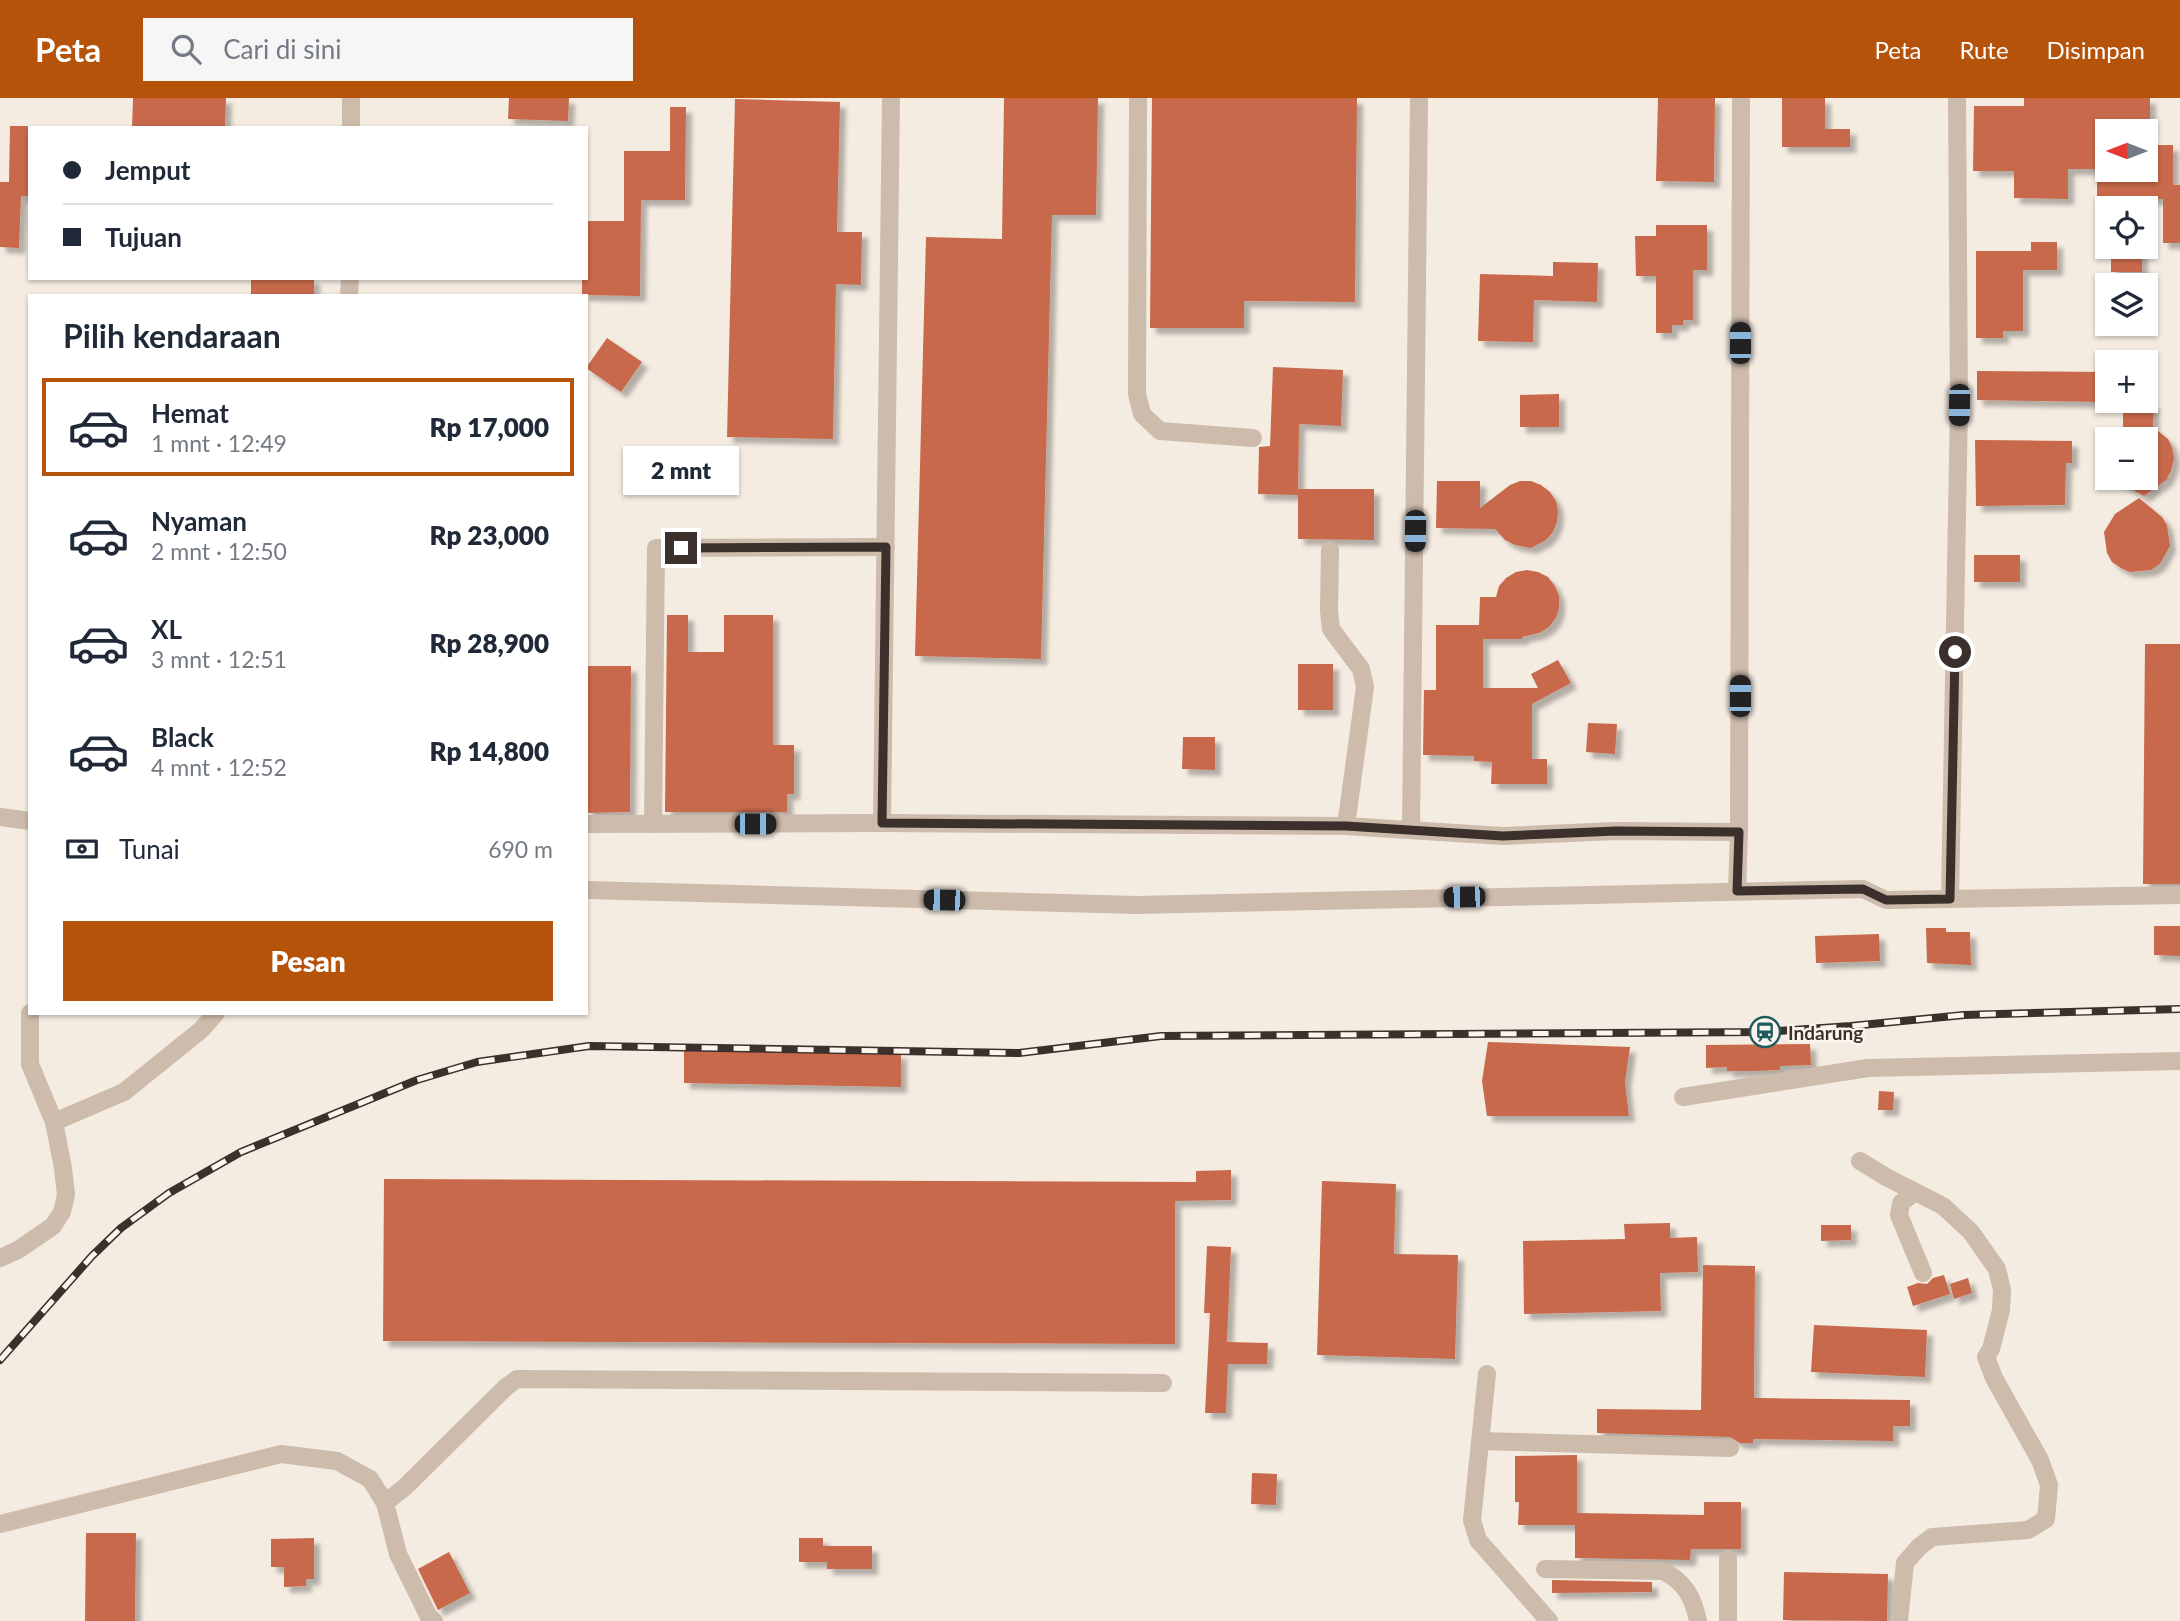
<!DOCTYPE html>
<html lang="id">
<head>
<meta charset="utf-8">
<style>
	body { margin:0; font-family:Lato,sans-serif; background:#f6f6f7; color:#1f2937; height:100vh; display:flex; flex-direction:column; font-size:26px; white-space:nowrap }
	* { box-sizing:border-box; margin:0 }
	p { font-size:23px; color:#747a83 }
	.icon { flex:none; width:38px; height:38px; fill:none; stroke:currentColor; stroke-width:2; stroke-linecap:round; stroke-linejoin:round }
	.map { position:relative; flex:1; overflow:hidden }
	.drawer { position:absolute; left:28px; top:196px; width:560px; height:721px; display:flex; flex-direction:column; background:#fff; border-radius:0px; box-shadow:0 2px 5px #0004 }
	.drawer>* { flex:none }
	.guide { position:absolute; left:28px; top:28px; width:560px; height:154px; border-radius:0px; box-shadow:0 2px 5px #0004; display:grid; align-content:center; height:154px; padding:0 35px; background:#fff }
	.needle { width:46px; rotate:270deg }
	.controls { position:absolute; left:2095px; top:21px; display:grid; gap:14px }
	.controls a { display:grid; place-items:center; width:63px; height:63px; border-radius:0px; background:#fff; box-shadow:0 2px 5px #0004; font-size:35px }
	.end { position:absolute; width:32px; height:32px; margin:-16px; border:9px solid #3b302b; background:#fff; box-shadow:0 0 0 4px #fff }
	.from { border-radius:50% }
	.bubble { position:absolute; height:49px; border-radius:0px; background:#fff; box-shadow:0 2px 5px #0004; font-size:23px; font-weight:800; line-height:49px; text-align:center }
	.car { position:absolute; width:21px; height:42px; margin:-21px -10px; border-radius:9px; box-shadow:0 0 5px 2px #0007; background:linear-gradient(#222 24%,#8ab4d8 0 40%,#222 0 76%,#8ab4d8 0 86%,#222 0) }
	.guide b { display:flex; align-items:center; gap:24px; height:66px; font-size:26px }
	.guide b+b { border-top:2px solid #e0e1e3 }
	.guide i { width:18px; height:18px; background:#1f2937 }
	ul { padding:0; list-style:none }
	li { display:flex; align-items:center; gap:21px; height:98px; margin:0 14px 10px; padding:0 21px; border:4px solid transparent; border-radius:0px }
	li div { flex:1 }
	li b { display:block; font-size:26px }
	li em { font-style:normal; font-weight:800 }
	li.selected { border-color:#b45309 }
	li>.icon { width:63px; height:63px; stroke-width:1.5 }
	h2 { padding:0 35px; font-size:32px; line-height:84px }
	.pay { display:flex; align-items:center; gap:18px; height:77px; padding:0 35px; font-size:26px }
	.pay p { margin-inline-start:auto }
	.button { display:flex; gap:14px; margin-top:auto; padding:14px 35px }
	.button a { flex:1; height:80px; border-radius:0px; background:#b45309; color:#fff; font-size:28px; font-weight:800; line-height:80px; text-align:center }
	header { display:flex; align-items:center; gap:42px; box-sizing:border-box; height:98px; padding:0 35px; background:#b45309; color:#fff }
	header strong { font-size:33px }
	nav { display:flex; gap:38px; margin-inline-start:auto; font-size:24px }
	.search { width:490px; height:63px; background:#f6f6f7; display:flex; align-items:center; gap:18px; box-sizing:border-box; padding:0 24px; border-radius:0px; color:#747a83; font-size:26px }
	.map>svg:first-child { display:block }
</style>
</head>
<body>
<header>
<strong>Peta</strong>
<div class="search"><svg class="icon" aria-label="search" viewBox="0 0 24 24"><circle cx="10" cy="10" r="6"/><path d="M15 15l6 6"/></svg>Cari di sini</div>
<nav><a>Peta</a><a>Rute</a><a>Disimpan</a></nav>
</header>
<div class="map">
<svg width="2180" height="1523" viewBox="0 0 2180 1523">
	<defs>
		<filter id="shadow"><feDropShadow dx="6" dy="6" stdDeviation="2" flood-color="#0004"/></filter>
	</defs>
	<rect width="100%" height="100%" fill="#f4ebe1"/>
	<g fill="#c8694b" filter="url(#shadow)">
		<polygon points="133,0 226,0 225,30 132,30"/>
		<polygon points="509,0 569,0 568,23 508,21"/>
		<polygon points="1004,0 1098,0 1096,117 1052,117 1041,561 915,558 926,139 1002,141"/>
		<polygon points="1152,0 1357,0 1355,204 1244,203 1244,230 1150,230"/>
		<polygon points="1658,0 1715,0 1714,84 1656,83"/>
		<polygon points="1782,0 1825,0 1825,31 1850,31 1850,49 1782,49"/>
		<polygon points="2024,0 2150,0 2150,33 2107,33 2107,71 2068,71 2068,101 2014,100 2014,73 1973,73 1974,8 2024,8"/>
		<polygon points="735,1 840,4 837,134 862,134 861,187 836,186 833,341 727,339"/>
		<polygon points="670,9 686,9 685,102 641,102 640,198 582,197 582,180 586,180 586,123 624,123 624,53 670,53"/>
		<polygon points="10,28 30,28 30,98 21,98 19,150 0,149 0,84 9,84"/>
		<polygon points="2146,47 2173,47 2173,87 2180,87 2180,145 2163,145 2163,101 2097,101 2097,72 2146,72"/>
		<polygon points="1656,127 1707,127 1707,172 1693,172 1693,222 1683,222 1683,227 1672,227 1672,235 1656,235 1656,178 1636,178 1635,138 1656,138"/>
		<polygon points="2031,144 2057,144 2057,172 2023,172 2023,233 2003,233 2003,240 1976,240 1976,153 2031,153"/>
		<rect x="2111" y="149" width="31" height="25"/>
		<polygon points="1553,164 1598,165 1597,204 1534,202 1533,244 1478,243 1480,176 1553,178"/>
		<rect x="251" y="180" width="63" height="18"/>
		<polygon points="607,240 642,264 621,294 586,270"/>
		<polygon points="1273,269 1343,272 1341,328 1299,326 1298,397 1258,396 1259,349 1270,348"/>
		<polygon points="1977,273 2107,274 2107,304 1977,302"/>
		<polygon points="1559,296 1559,329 1520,329 1520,297"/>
		<polygon points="2123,305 2154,305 2153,329 2168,341 2172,349 2174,361 2171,373 2167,380 2169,380 2144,398 2110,380 2146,380 2146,341 2123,341"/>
		<polygon points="1975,342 2072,343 2072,365 2066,365 2065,407 1976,408"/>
		<polygon points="1437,383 1480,383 1480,410 1510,387 1520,383 1531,383 1541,387 1550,394 1556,403 1558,413 1557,424 1553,434 1546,442 1531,450 1515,447 1505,442 1495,431 1436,430"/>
		<polygon points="1298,391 1374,391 1374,442 1298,441"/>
		<polygon points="2139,400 2162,419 2167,427 2170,448 2160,466 2151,472 2130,474 2121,470 2112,464 2107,455 2104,434 2115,416"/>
		<rect x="1974" y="457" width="46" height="27"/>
		<polygon points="1527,472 1538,474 1548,479 1555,488 1559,498 1559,510 1556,520 1549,529 1539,535 1522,539 1522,541 1483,541 1483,590 1538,590 1531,576 1558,562 1571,585 1532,606 1532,661 1547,661 1547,686 1491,686 1492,664 1474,663 1474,658 1423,657 1424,592 1436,592 1436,527 1479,527 1480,499 1496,499 1499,488 1506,480 1516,474"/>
		<polygon points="667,517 688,517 688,554 724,554 724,517 773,517 773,647 794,647 794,696 787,696 787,714 665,714"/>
		<polygon points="2145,546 2180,546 2180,786 2143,786"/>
		<rect x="1298" y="566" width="35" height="46"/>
		<polygon points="586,568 631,568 630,714 586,715"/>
		<polygon points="1588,625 1617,626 1615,656 1586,654"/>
		<polygon points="1183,639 1215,639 1215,672 1182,671"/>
		<polygon points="2154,828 2180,828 2180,858 2154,857"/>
		<polygon points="1926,830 1946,830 1946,834 1970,834 1971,867 1927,865"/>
		<polygon points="1879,836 1880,863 1816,865 1815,838"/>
		<polygon points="1488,944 1630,949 1625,984 1629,1018 1487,1018 1482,983"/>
		<polygon points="1810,946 1811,967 1780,968 1780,972 1755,973 1727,973 1727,969 1706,970 1706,947"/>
		<polygon points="684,953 901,955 901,989 684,985"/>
		<polygon points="1879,993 1894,994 1893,1012 1878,1012"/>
		<polygon points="1231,1072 1231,1102 1175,1103 1175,1246 383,1243 384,1081 1196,1084 1196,1073"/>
		<polygon points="1322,1083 1396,1086 1394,1156 1458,1157 1455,1261 1317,1257"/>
		<polygon points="1670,1125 1670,1140 1697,1139 1698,1174 1660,1175 1661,1213 1524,1216 1523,1143 1625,1141 1624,1126"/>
		<polygon points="1821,1127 1851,1127 1851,1142 1821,1143"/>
		<polygon points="1207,1148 1231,1149 1227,1244 1268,1245 1267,1266 1228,1266 1226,1315 1205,1315 1210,1215 1204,1215"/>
		<polygon points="1703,1167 1755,1168 1754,1300 1910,1302 1910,1328 1893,1328 1893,1343 1753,1341 1753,1345 1740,1345 1730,1339 1597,1335 1597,1311 1701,1312"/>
		<polygon points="1944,1177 1950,1196 1913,1208 1907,1189 1918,1185 1927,1186 1933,1180"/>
		<polygon points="1968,1180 1972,1195 1954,1201 1950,1186"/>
		<polygon points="1814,1227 1927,1232 1925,1279 1811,1274"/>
		<polygon points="1577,1357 1577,1415 1704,1417 1704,1404 1741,1404 1741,1451 1691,1451 1690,1462 1575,1460 1575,1427 1518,1427 1519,1404 1515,1404 1515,1358"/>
		<polygon points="1252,1375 1277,1376 1276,1407 1251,1406"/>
		<polygon points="86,1435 136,1435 135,1523 85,1523"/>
		<polygon points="314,1440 314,1481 306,1481 306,1488 284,1489 284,1469 271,1469 271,1441"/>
		<polygon points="799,1440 823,1440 823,1448 872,1448 872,1471 827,1471 827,1464 799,1464"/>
		<polygon points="449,1454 470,1495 438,1512 418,1471"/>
		<polygon points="1784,1474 1888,1476 1887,1523 1783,1522"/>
		<polygon points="1552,1482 1652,1484 1652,1494 1552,1495"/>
	</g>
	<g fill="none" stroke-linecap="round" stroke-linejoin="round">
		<g stroke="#cdbbac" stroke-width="18">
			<polyline points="1138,0 1137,296 1142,316 1160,333 1253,340"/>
			<polyline points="351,30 351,0"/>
			<polyline points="349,198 350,180"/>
			<polyline points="1330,452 1329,513 1331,531 1361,571 1365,589 1346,728"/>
			<polyline points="0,719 30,723"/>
			<polyline points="882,725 891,0"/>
			<polyline points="586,726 882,725 1346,728 1503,738 1616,733 1739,734"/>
			<polyline points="653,726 656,450 886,449"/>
			<polyline points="1411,731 1419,0"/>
			<polyline points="586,792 1137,807 1863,791 1886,802 2180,797"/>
			<polyline points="1737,793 1739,734 1741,0"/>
			<polyline points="1950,801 1959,307 1957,0"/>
			<polyline points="1683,999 1868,970 2180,963"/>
			<polyline points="54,1024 124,994 201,932 216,915"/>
			<polyline points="1860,1063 1886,1079 1943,1108 1971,1134 1997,1171 2002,1192 2001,1212 1991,1251 1986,1259 1994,1280 2040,1362 2049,1387 2046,1421 2028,1432 1932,1439 1919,1449 1905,1465 1899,1523"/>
			<polyline points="1915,1094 1901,1105 1899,1117 1923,1175"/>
			<polyline points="0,1160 18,1152 53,1128 62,1114 66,1097 63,1070 54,1024 30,966 30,915"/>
			<polyline points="1487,1276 1472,1422 1478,1442 1549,1523"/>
			<polyline points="1480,1343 1730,1350"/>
			<polyline points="385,1405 405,1389 506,1289 517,1281 1163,1285"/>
			<polyline points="0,1426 281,1356 337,1363 370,1381 385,1405 398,1456 429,1519 434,1523"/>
			<polyline points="1728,1461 1728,1523"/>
			<path d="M1545 1471 1663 1473C1685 1484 1693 1499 1698 1523"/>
		</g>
		<g stroke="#3b302b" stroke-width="8">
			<polyline id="rail" points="0,1262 92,1158 121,1130 169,1095 241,1054 417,982 477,964 589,948 1019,955 1161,938 1765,934 1851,928 1964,917 2180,911"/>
		</g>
		<use href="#rail" stroke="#fbf5ee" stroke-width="5" stroke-dasharray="16" stroke-linecap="butt"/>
	</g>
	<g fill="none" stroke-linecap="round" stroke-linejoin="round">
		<polyline stroke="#3b302b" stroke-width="9" points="681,450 886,449 882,725 1346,728 1503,738 1616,733 1739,734 1737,793 1863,791 1886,802 1950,801 1955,554"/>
	</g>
	<defs>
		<g id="station-ring" transform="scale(1.575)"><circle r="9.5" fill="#fbf5ee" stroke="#1f5a5e" stroke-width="1.5"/><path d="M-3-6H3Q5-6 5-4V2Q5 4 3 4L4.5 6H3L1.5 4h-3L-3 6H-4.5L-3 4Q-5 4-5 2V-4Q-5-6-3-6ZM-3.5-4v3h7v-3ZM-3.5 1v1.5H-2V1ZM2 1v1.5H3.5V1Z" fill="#1f5a5e"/></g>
	</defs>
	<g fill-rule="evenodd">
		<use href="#station-ring" x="1765" y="934"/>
	</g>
	<g text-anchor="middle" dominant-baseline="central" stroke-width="5" stroke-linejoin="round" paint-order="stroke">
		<g font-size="19" font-weight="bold" fill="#3b302b" stroke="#fbf5ee" text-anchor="start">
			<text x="1788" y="934">Indarung</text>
		</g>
	</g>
</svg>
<div class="controls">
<a><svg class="needle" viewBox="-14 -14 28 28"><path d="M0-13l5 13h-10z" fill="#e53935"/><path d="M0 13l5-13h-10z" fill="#747a83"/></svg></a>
<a><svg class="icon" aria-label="locate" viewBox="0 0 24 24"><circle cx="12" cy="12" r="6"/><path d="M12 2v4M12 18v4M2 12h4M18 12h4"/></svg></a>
<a><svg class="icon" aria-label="layers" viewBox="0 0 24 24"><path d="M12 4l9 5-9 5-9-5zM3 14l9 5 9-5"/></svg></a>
<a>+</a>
<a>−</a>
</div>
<i class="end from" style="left:1955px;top:554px"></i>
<i class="end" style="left:681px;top:450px"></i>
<div class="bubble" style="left:623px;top:348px;width:116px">2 mnt</div>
<i class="car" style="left:1740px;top:245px;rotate:0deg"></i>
<i class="car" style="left:1959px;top:307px;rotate:181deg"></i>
<i class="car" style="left:1415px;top:433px;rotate:181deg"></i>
<i class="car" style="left:1740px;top:598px;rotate:0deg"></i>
<i class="car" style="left:755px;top:726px;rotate:90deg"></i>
<i class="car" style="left:1464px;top:799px;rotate:269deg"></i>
<i class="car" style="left:944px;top:802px;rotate:271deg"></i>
<div class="guide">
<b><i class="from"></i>Jemput</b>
<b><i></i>Tujuan</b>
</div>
<section class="drawer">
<h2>Pilih kendaraan</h2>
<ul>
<li class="selected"><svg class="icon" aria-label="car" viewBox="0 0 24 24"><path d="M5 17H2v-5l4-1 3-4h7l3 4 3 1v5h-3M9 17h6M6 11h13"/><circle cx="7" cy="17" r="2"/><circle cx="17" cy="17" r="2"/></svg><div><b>Hemat</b><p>1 mnt · 12:49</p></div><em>Rp 17,000</em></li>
<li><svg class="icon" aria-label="car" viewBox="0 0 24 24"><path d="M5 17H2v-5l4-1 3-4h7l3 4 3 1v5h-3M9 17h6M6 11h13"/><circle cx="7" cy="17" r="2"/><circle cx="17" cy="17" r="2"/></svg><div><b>Nyaman</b><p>2 mnt · 12:50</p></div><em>Rp 23,000</em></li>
<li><svg class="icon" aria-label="car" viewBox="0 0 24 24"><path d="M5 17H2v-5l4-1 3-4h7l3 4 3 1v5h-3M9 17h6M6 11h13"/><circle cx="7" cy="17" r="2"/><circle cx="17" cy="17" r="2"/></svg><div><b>XL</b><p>3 mnt · 12:51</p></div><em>Rp 28,900</em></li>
<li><svg class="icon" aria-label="car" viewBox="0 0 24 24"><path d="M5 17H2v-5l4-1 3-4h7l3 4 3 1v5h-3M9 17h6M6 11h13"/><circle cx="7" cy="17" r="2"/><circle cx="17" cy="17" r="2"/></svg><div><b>Black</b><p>4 mnt · 12:52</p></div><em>Rp 14,800</em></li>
</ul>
<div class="pay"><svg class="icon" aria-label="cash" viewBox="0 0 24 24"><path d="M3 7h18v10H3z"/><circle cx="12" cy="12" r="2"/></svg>Tunai<p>690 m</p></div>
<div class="button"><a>Pesan</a></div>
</section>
</div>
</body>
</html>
